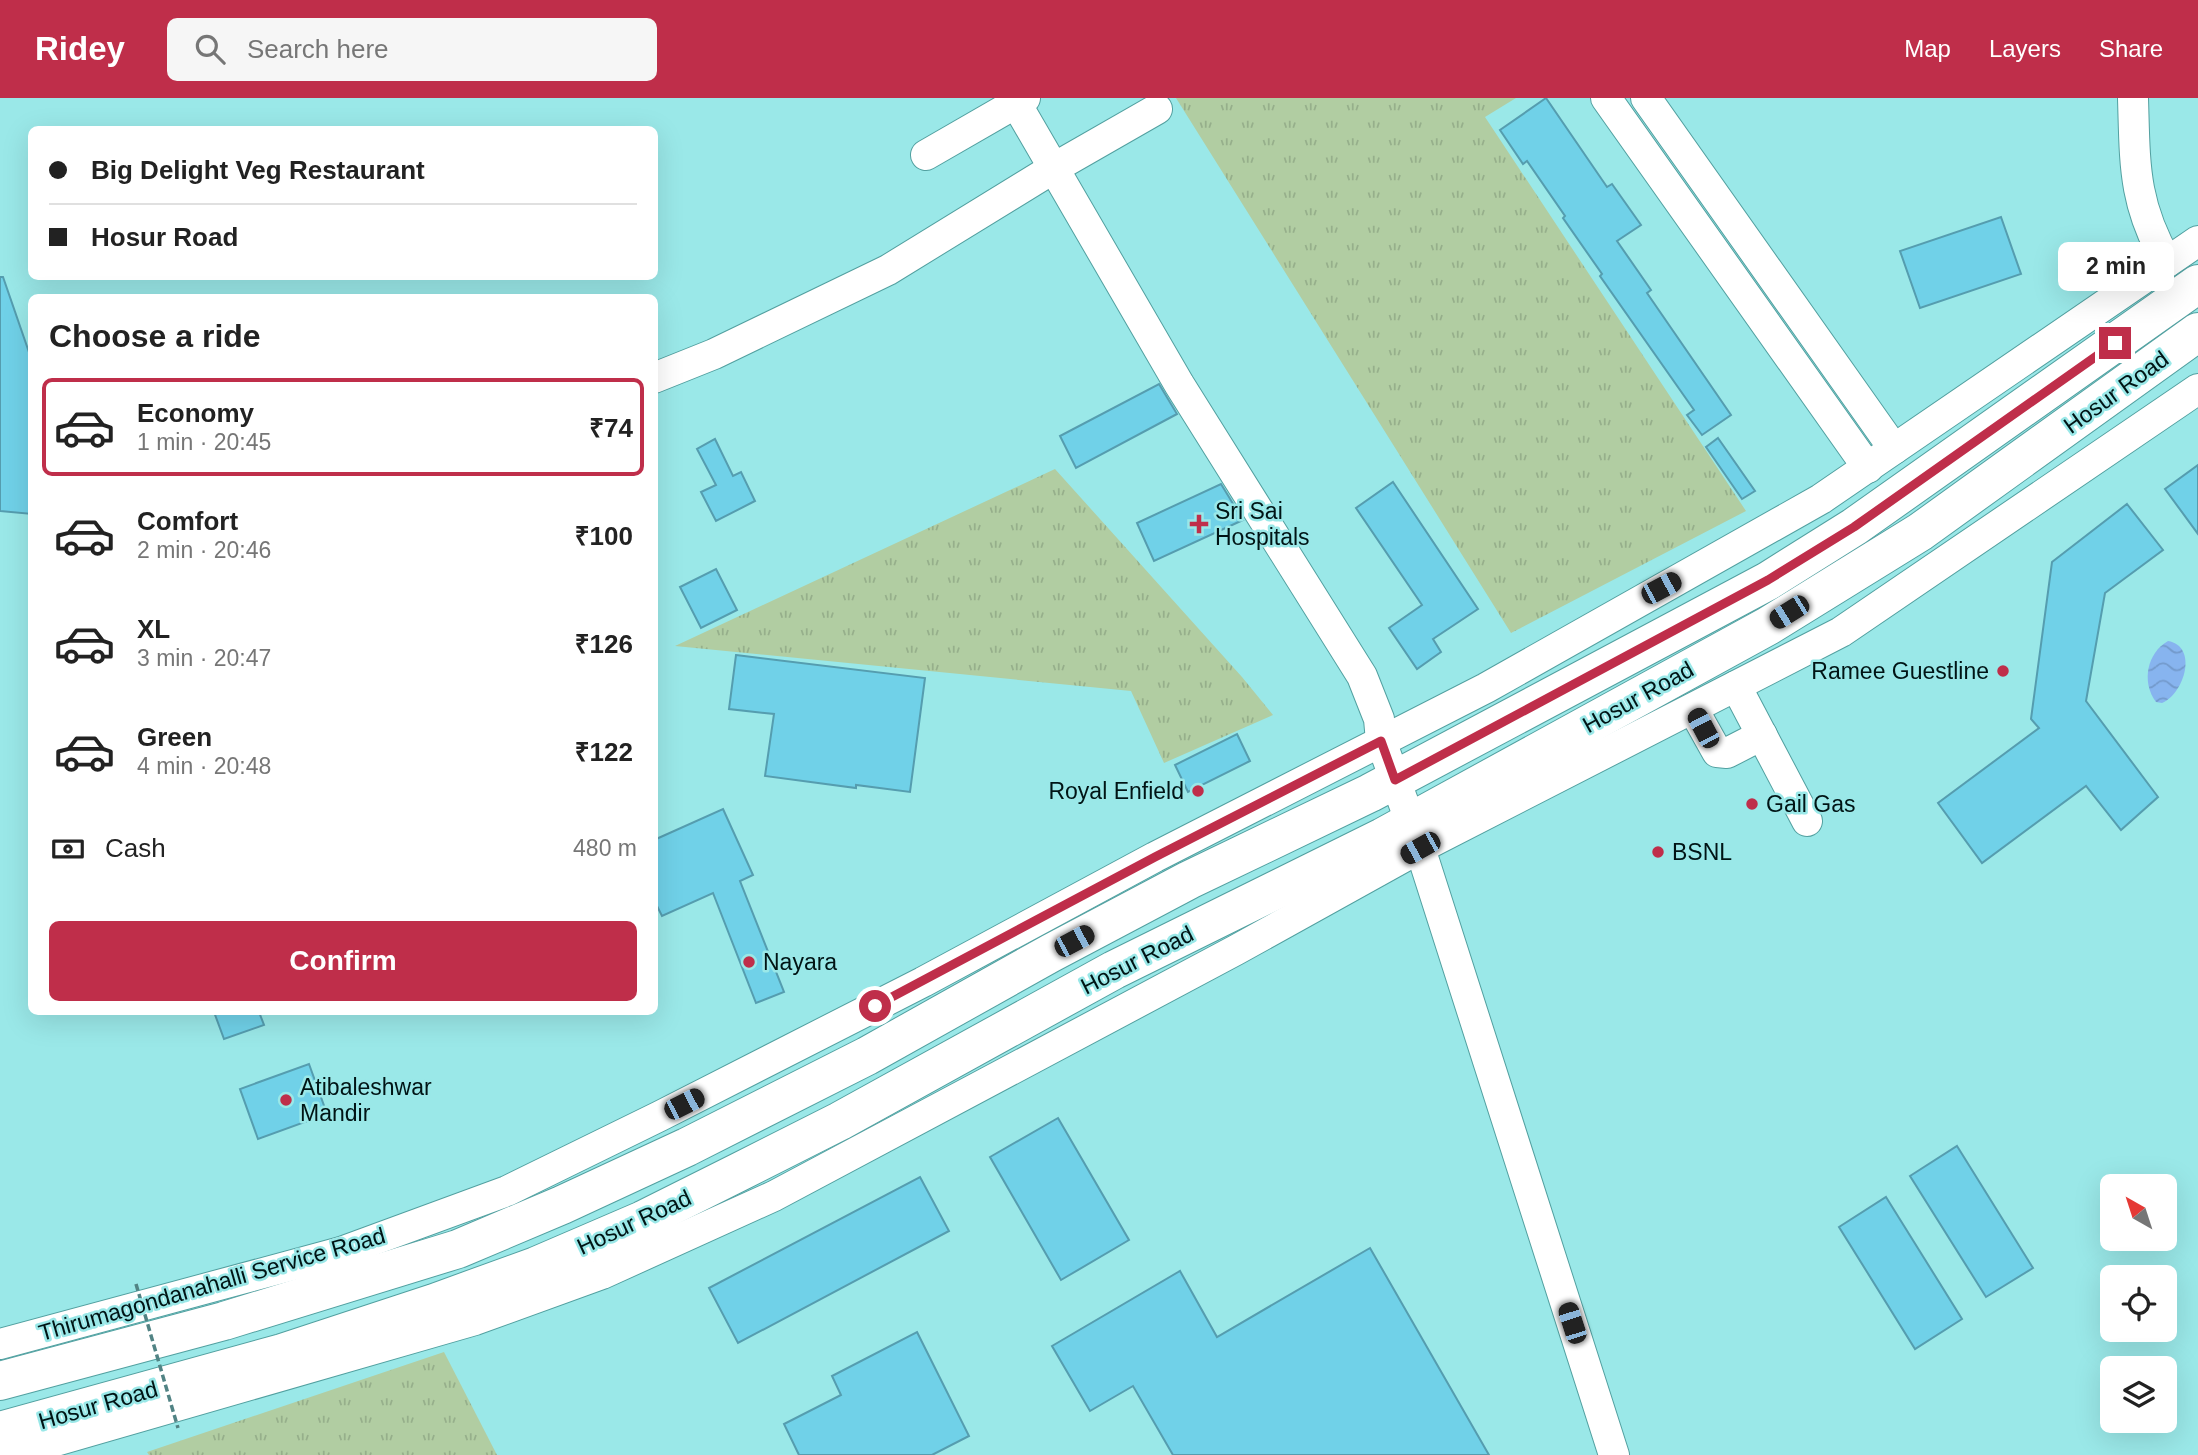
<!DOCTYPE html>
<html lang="en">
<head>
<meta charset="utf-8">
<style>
	body { margin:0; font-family:Arial,sans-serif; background:#f6f6f6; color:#222; height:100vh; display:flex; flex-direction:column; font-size:26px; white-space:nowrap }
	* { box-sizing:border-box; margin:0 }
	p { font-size:23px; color:#767676 }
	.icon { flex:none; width:38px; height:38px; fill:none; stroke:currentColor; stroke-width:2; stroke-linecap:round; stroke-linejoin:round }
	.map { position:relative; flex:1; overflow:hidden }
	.drawer { position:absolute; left:28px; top:196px; width:630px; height:721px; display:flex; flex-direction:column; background:#fff; border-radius:10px; box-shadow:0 7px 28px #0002 }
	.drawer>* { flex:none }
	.hud { position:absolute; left:28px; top:28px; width:630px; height:154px; border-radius:10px; box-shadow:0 7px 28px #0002; display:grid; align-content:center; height:154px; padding:0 21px; background:#fff }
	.needle { width:46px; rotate:321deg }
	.buttons { position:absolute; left:2100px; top:1076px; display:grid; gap:14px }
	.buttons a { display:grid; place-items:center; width:77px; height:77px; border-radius:10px; background:#fff; box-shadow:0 7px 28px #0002; font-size:35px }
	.end { position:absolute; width:32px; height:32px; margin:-16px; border:9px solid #bf2e4a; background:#fff; box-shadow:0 0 0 4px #fff }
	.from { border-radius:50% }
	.bubble { position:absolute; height:49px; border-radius:10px; background:#fff; box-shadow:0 7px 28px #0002; font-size:23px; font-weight:800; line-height:49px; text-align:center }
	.car { position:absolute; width:21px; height:42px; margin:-21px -10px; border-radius:9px; box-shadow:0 0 5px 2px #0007; background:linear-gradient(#222 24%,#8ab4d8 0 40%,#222 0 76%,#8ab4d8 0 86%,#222 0) }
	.hud b { display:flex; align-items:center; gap:24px; height:66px; font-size:26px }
	.hud b+b { border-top:2px solid #e0e0e0 }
	.hud i { width:18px; height:18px; background:#222 }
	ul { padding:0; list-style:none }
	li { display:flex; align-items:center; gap:21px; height:98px; margin:0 14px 10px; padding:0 7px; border:4px solid transparent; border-radius:10px }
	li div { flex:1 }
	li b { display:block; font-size:26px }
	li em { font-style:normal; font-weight:800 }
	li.active { border-color:#bf2e4a }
	li>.icon { width:63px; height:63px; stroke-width:1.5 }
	h2 { padding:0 21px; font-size:32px; line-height:84px }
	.pay { display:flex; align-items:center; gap:18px; height:77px; padding:0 21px; font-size:26px }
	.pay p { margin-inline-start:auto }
	.button { display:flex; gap:14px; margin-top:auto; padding:14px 21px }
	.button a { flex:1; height:80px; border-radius:10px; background:#bf2e4a; color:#fff; font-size:28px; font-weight:800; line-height:80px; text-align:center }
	header { display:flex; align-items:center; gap:42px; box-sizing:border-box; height:98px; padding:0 35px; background:#bf2e4a; color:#fff }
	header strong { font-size:33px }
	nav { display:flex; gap:38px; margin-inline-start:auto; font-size:24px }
	.search { width:490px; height:63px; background:#f6f6f6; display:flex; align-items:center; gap:18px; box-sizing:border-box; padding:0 24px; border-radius:10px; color:#767676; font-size:26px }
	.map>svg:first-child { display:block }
</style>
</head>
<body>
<header>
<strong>Ridey</strong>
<div class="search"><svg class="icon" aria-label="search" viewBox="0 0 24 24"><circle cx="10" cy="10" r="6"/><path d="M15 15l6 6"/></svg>Search here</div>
<nav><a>Map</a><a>Layers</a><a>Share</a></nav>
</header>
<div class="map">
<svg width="2198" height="1357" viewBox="0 0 2198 1357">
	<defs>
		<pattern id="grass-tufts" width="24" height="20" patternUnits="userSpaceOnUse" patternTransform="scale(1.75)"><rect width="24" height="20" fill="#b1cda2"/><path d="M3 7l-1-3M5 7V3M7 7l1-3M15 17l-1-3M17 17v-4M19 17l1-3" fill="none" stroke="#96af8b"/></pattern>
		<pattern id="water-waves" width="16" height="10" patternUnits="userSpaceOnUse" patternTransform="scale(1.75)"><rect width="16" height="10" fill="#87b4ef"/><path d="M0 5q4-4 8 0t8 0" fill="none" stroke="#739acc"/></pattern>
	</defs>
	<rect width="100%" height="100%" fill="#9ae8e8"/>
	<g fill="url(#grass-tufts)">
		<polygon points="1176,0 1516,0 1485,19 1746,413 1511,535"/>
		<polygon points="1055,371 1242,579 1273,617 1164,665 1131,593 675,548"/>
		<polygon points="444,1254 497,1357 149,1357 147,1354"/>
	</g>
	<path fill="url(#water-waves)" d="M2168 543C2198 548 2185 595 2162 605L2156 604C2141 584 2147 555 2168 543Z"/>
	<g fill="#70d1e8" stroke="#559daf" stroke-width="2">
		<polygon points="1546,0 1607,89 1612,86 1641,127 1617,143 1651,192 1647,195 1731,317 1702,337 1687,317 1694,312 1600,178 1602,176 1563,120 1565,118 1527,63 1523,66 1500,32"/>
		<polygon points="2001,119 2021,176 1920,210 1900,153"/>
		<polygon points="0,179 3,179 32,263 32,416 0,413"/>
		<polygon points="1159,286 1177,316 1076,370 1060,338"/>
		<polygon points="1718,340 1755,393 1742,401 1706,349"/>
		<polygon points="715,341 733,378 741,374 755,403 716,423 701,394 716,387 697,351"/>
		<polygon points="2198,367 2198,436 2165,391"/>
		<polygon points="1393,384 1478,511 1433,541 1441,554 1417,571 1389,530 1422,507 1356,410"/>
		<polygon points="1221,386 1243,422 1154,463 1137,425"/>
		<polygon points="2127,406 2163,452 2105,495 2086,603 2158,699 2121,732 2086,688 1982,765 1938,705 2039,630 2031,621 2052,464"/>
		<polygon points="716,471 737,512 701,530 680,489"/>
		<polygon points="736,557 925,580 910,694 856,687 856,690 765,678 774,616 729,611"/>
		<polygon points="1237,636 1250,663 1188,694 1175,667"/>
		<polygon points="723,711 753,777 740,783 784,894 756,905 713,795 662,818 654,802 654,742"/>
		<polygon points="214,914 259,914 264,927 224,941"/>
		<polygon points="309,966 327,1016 258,1041 240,991"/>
		<polygon points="1058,1020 1129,1142 1061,1182 990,1059"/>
		<polygon points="1957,1048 2033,1170 1986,1199 1910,1078"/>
		<polygon points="920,1079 949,1133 738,1245 709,1190"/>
		<polygon points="1886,1099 1962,1221 1915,1251 1839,1129"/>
		<polygon points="1370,1150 1489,1357 1173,1357 1133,1288 1090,1313 1052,1248 1180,1173 1217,1239"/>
		<polygon points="917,1234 969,1338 932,1357 799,1357 784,1326 841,1297 832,1278"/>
	</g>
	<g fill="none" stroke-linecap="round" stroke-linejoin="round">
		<g stroke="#52a0a0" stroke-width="32">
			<g id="minor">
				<polyline points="1013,0 1179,286 1362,578 1379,621 1381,643 1420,750 1614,1357"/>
				<polyline points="1606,0 1868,370"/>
				<polyline points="1646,0 1894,351"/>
				<path d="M2133 0C2135 66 2133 105 2167 164"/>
				<polyline points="926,57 1025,0"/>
				<polyline points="654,280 714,256 888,172 1054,70 1157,11"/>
				<polyline points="1736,588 1807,723"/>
				<polyline points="1693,611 1717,654 1727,655 1762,637"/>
				<polyline points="0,1246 341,1154 507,1093 660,1018 923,884 1155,759 1486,590 1821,401 2198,143"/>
				<polyline points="7,1357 475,1222 602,1176 774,1098 1236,852 1420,750 1841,534 2198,291"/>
			</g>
		</g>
		<g stroke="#52a0a0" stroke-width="40">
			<g id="highway">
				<polyline points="0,1283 224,1223 458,1151 562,1107 687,1049 867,958 1051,855 1189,782 1370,695 1768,483 1854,429 2198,186"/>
				<polyline points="0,1333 282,1255 434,1205 536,1168 643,1122 739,1074 840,1023 1114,872 1383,739 1768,528 1920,434 2198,234"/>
			</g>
		</g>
		<use href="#minor" stroke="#fff" stroke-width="30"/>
		<use href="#highway" stroke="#fff" stroke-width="38"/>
		<polyline stroke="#518384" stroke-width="3.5" stroke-dasharray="7 3.5" stroke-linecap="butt" points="136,1186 178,1330"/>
	</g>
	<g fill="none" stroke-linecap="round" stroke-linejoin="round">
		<polyline stroke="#bf2e4a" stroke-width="9" points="875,908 1155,759 1381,643 1395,682 1768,482 1854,429 2115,245"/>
	</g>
	<g fill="#bf2e4a" stroke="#9ae8e8" stroke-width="2.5">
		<path d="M1195.5 415.5h7v7h7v7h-7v7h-7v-7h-7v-7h7z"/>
		<circle cx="2003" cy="573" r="7"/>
		<circle cx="1198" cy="693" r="7"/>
		<circle cx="1752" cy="706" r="7"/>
		<circle cx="1658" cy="754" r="7"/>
		<circle cx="749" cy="864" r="7"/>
		<circle cx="286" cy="1002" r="7"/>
	</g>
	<g text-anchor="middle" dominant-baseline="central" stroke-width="5" stroke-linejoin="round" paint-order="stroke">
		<g font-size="23" fill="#001415" stroke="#9ae8e8">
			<text transform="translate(2116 294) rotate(-36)">Hosur Road</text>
			<text transform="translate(1638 599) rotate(-29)">Hosur Road</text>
			<text transform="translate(1137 862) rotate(-27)">Hosur Road</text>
			<text transform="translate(634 1124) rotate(-25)">Hosur Road</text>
			<text transform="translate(212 1186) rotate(-16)">Thirumagondanahalli Service Road</text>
			<text transform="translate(98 1307) rotate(-16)">Hosur Road</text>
		</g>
		<g font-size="23" fill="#001415" stroke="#9ae8e8" text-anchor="start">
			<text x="1215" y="413">Sri Sai<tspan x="1215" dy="26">Hospitals</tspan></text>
			<text x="1989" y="573" text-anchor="end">Ramee Guestline</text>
			<text x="1184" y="693" text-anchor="end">Royal Enfield</text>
			<text x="1766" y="706">Gail Gas</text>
			<text x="1672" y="754">BSNL</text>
			<text x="763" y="864">Nayara</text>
			<text x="300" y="989">Atibaleshwar<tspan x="300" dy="26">Mandir</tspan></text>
		</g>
	</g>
</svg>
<div class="buttons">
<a><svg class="needle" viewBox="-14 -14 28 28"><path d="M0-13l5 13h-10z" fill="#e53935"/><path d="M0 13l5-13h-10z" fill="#767676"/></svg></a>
<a><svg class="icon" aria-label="locate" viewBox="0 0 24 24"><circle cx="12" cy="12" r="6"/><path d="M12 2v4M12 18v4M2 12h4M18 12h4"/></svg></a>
<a><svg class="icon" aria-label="layers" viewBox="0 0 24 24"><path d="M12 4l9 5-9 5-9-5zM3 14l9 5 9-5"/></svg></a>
</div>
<i class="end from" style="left:875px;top:908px"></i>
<i class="end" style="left:2115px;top:245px"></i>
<div class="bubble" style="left:2058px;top:144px;width:116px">2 min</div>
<i class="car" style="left:1661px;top:490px;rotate:62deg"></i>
<i class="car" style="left:1789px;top:514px;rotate:238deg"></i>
<i class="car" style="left:1703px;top:630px;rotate:332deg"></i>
<i class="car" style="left:1420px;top:750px;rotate:241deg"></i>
<i class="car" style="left:1074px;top:843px;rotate:62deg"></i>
<i class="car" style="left:684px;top:1006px;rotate:63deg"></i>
<i class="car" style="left:1572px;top:1225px;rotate:342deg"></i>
<div class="hud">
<b><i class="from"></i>Big Delight Veg Restaurant</b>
<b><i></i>Hosur Road</b>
</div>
<section class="drawer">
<h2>Choose a ride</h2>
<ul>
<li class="active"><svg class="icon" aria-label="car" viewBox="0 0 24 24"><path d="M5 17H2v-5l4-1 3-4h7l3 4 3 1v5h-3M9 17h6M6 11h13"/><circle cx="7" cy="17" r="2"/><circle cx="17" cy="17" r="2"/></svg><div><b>Economy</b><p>1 min · 20:45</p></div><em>₹74</em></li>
<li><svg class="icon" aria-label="car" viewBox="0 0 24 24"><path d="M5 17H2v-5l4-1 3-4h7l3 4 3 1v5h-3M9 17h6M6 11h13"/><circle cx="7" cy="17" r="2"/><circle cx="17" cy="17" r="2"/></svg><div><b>Comfort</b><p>2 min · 20:46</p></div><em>₹100</em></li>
<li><svg class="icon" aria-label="car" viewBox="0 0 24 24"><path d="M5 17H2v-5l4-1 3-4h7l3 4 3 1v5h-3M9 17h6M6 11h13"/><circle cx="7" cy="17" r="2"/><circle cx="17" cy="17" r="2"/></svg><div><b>XL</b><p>3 min · 20:47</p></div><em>₹126</em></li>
<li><svg class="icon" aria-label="car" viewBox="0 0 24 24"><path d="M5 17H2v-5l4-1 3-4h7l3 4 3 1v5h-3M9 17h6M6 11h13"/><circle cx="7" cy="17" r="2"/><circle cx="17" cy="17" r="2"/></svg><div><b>Green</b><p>4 min · 20:48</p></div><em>₹122</em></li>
</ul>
<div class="pay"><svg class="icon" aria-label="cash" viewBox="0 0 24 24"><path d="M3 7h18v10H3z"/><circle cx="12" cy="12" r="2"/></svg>Cash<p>480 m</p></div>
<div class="button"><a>Confirm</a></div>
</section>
</div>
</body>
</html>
